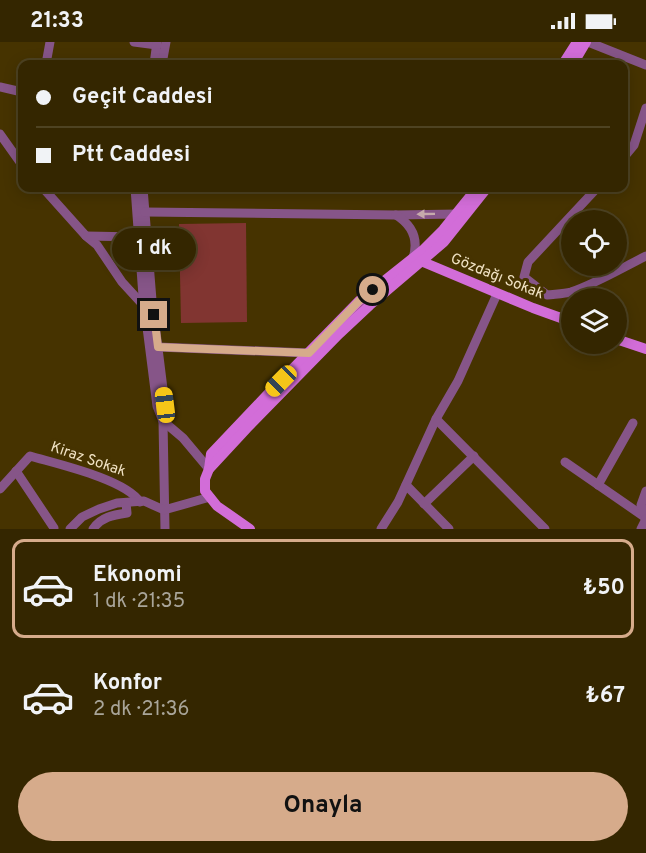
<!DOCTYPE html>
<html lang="tr">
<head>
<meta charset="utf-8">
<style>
	body { margin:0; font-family:Overpass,sans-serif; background:#3f320f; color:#f1f3f6; height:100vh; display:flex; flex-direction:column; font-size:22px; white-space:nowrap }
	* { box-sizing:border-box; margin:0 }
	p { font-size:20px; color:#a9a599 }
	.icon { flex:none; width:33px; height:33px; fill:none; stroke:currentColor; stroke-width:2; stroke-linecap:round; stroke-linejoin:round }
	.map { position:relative; height:487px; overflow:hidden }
	.side { display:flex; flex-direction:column; background:#342600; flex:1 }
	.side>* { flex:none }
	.guide { position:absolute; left:18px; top:18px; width:610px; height:132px; border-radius:12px; box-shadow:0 3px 15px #0003,0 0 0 2px #4e4322; display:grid; align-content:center; height:132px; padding:0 18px; background:#342600 }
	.tools { position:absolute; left:561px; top:168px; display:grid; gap:12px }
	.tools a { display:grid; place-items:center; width:66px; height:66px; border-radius:50%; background:#342600; box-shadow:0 3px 15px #0003,0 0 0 2px #4e4322; font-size:30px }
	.end { position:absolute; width:27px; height:27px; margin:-14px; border:8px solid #d6ab8b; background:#111; box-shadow:0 0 0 3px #111 }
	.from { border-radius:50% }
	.bubble { position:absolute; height:42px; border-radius:21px; background:#342600; box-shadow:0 3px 15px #0003,0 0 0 2px #4e4322; font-size:20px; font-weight:700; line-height:42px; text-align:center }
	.car { position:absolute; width:18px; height:36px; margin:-18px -9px; border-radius:8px; box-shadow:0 0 4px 2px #0007; background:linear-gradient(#f5c518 24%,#345 0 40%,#f5c518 0 76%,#345 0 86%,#f5c518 0) }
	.guide b { display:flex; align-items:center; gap:21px; height:57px; font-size:22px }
	.guide b+b { border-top:2px solid #4e4322 }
	.guide i { width:15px; height:15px; background:#f1f3f6 }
	ul { padding:10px 0 0; list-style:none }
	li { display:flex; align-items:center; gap:18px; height:99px; margin:0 12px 9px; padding:0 6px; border:3px solid transparent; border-radius:12px }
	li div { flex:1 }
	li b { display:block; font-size:22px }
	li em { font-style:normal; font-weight:700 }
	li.current { border-color:#d6ab8b }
	li>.icon { width:54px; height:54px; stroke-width:1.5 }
	.primary-button { display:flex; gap:12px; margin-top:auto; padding:12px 18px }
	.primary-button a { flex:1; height:69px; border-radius:36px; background:#d6ab8b; color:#111; font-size:24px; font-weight:700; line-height:69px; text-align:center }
	.status { display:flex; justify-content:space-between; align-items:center; height:42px; padding:0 30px; background:#342600; direction:ltr }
	.status svg { height:16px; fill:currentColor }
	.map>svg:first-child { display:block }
</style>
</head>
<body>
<div class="status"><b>21:33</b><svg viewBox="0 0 49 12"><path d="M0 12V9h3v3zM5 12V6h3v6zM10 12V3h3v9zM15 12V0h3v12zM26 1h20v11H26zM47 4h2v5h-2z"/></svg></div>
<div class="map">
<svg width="646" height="487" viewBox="0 0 646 487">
	<rect width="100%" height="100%" fill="#463300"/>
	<polygon fill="#813531" points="246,181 247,280 181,281 179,182"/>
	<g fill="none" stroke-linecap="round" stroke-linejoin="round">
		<g stroke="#865588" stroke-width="9">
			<polyline points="134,0 157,3"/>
			<polyline points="588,0 646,23"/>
			<polyline points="46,22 50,0"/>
			<polyline points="154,22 157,0"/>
			<polyline points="162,22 166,0"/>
			<polyline points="0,45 22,50"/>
			<polyline points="0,92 22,123"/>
			<polyline points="624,115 634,103 646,66"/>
			<polyline points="43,146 86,194 97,203 122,240 144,264"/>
			<polyline points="135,146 143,254 157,364 163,379 165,363 152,258 143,146"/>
			<path d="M597 146 528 220 524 235 547 253C555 252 564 252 571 250 597 241 622 226 646 214"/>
			<polyline points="145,170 396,173 457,172"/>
			<path d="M396 173C412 183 419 197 413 216"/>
			<polyline points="86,194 139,195"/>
			<polyline points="158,305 309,311"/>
			<polyline points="436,377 545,487"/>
			<polyline points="163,379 165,487"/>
			<polyline points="163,379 183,396 209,427"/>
			<polyline points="565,420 646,476"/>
			<polyline points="16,429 54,486"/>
			<polyline points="406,443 449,487"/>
			<polyline points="598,443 633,381"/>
			<path d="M0 447 30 414C57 422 125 437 140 460"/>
			<polyline points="646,449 641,463 646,475"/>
			<polyline points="424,462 474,414"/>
			<polyline points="70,487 82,475 99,467 117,461 144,459 164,468 210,455"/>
			<path d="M93 487C101 475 113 473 127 471L126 461"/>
			<polyline points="381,487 398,460 436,377 458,339 497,252"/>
			<polyline points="641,487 646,477"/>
		</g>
		<g stroke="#d26dd8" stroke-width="10">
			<polyline points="563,22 577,0"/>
			<polyline points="573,22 586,0"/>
			<polyline points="416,217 533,266 572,280"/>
			<polyline points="616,297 646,307"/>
			<polyline points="209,427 211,412 267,353 359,259 423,208 443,188 477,146"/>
			<polyline points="250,487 217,464 205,449 205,437 209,427 247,386 339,292 370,263 444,200 487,146"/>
		</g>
	</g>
	<defs><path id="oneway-solid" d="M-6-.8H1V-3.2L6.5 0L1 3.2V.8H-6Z" transform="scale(1.5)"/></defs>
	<use fill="#c6aaac" href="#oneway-solid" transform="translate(426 172) rotate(179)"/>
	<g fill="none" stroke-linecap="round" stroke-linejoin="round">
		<polyline stroke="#d6ab8b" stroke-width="8" points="154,273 158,305 309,311 359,259 373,248"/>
	</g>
	<g text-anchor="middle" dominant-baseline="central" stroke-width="6" stroke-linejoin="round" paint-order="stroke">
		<g font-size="15" fill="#f1e3c4" stroke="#463300">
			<text transform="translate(497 235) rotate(22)">Gözdağı Sokak</text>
			<text transform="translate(88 418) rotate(19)">Kiraz Sokak</text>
		</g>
	</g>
</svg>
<div class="tools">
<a><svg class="icon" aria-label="locate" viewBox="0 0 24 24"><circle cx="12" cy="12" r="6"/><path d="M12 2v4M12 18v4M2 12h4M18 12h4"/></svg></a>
<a><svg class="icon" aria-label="layers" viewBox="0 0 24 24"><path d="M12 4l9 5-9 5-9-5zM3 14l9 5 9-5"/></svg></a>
</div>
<i class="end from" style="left:373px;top:248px"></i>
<i class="end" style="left:154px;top:273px"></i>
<div class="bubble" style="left:112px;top:186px;width:84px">1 dk</div>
<i class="car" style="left:281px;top:339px;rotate:225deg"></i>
<i class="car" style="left:165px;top:363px;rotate:353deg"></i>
<div class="guide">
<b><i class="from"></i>Geçit Caddesi</b>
<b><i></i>Ptt Caddesi</b>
</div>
</div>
<section class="side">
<ul>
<li class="current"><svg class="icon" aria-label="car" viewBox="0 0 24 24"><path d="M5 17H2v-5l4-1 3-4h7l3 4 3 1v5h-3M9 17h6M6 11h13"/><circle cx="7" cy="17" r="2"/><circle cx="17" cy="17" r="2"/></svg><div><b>Ekonomi</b><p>1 dk · 21:35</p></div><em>₺50</em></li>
<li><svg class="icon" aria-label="car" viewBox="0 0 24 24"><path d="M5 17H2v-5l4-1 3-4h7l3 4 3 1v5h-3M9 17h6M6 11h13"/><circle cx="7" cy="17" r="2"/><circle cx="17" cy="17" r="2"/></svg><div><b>Konfor</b><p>2 dk · 21:36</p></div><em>₺67</em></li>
</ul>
<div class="primary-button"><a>Onayla</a></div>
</section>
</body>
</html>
